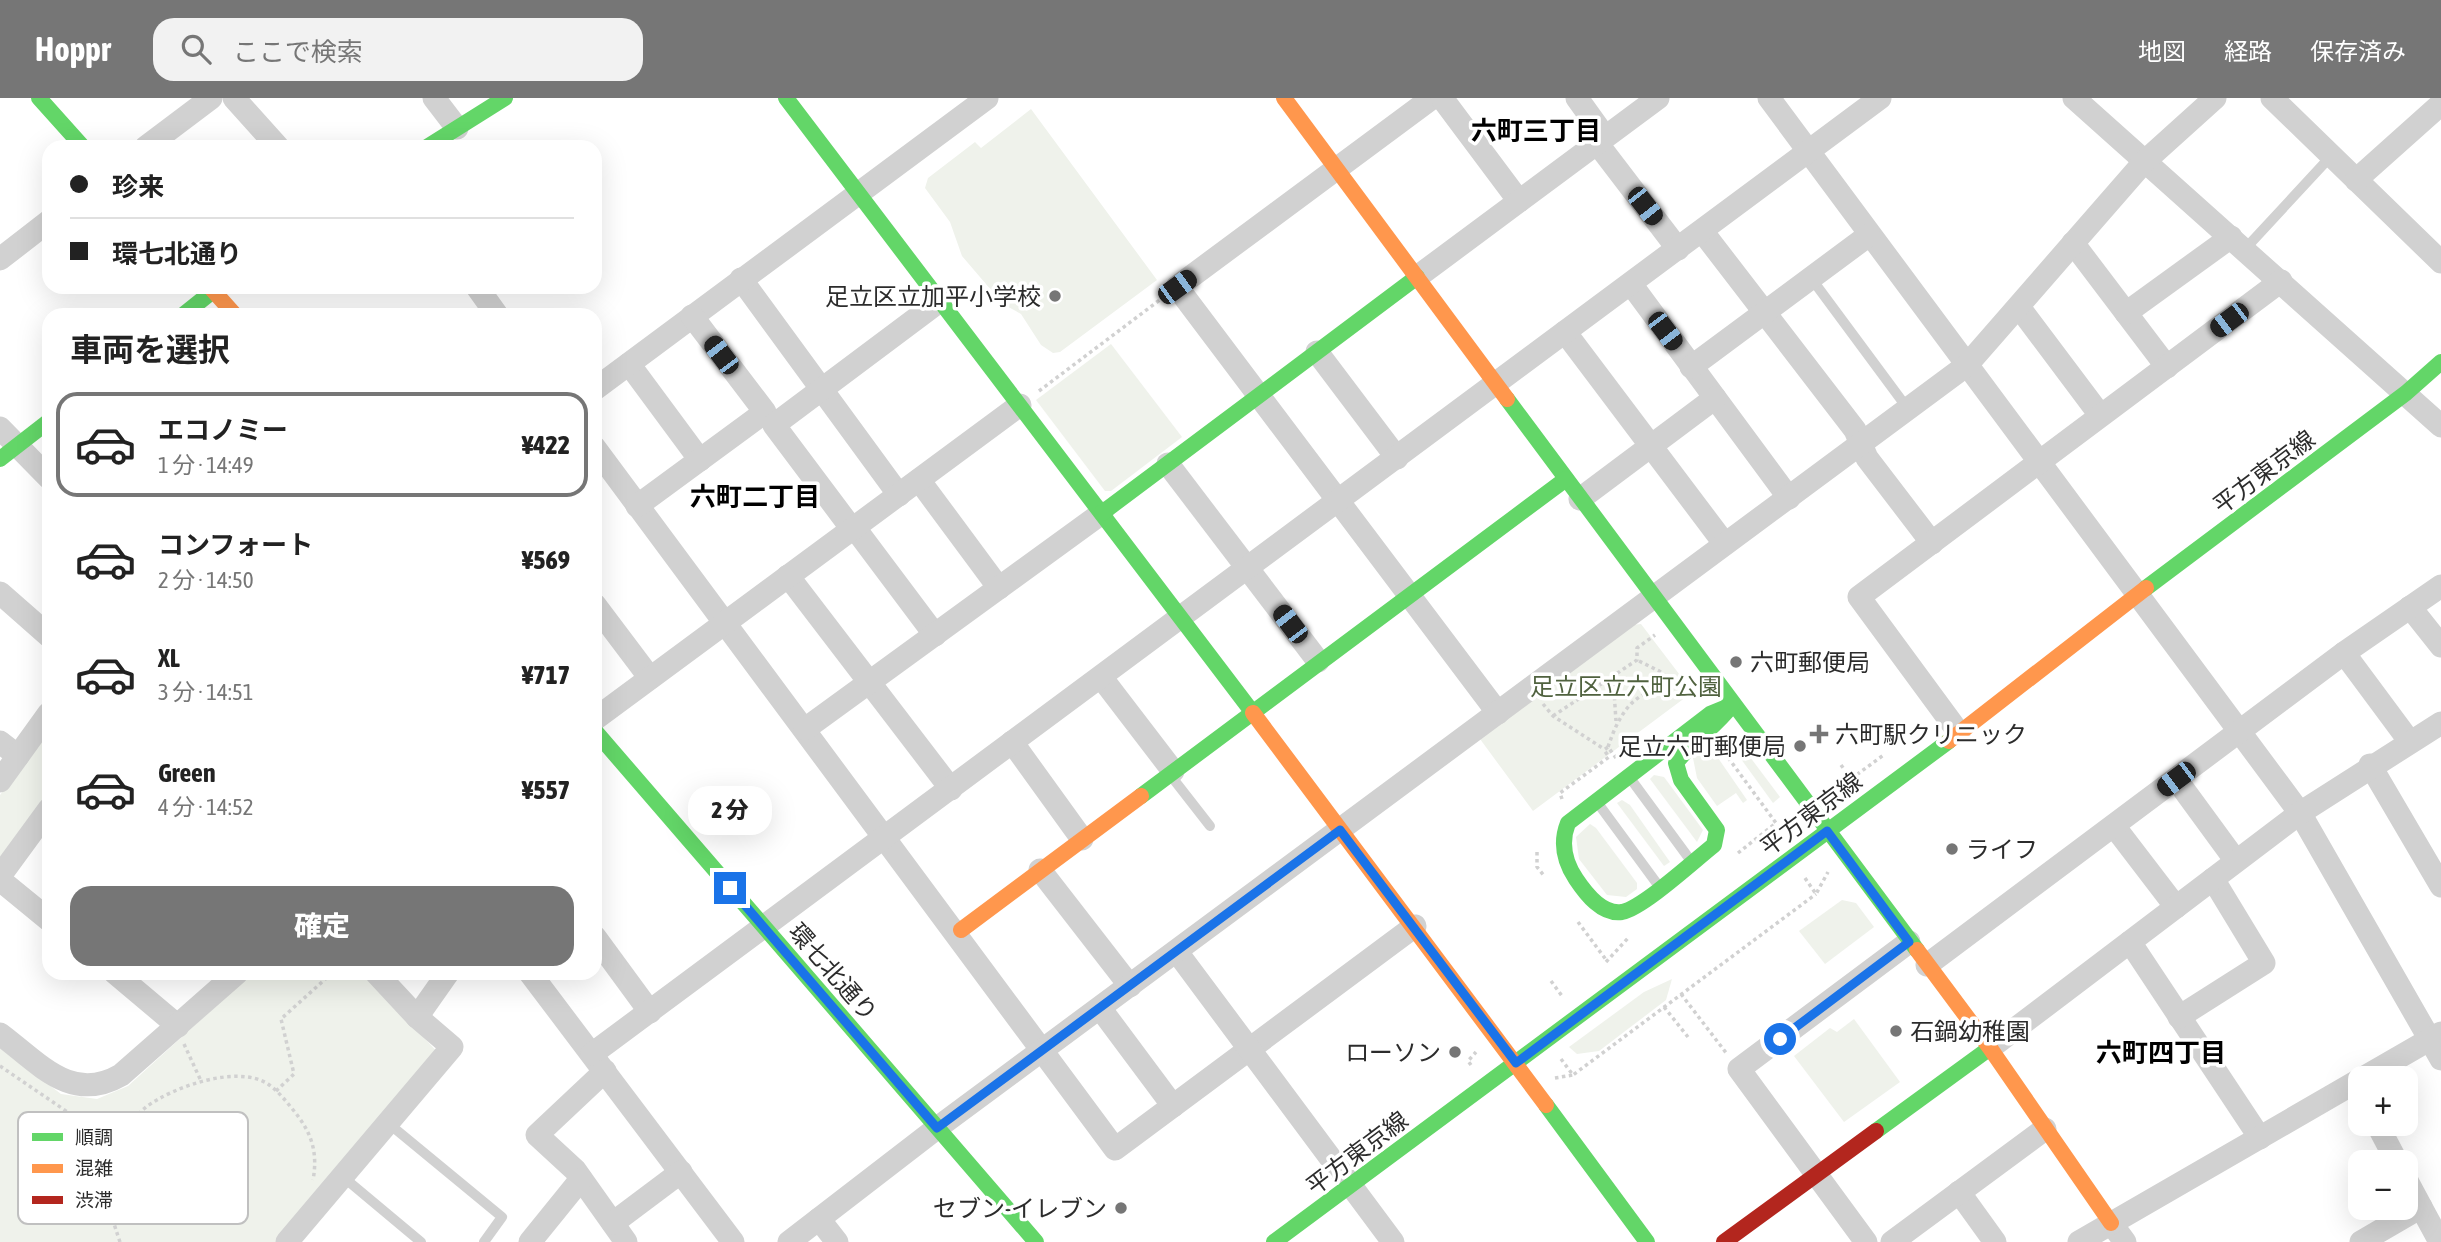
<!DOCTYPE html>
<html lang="ja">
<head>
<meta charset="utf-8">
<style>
	body { margin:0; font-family:"Asap Condensed","Noto Sans JP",sans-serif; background:#f2f2f2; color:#222; height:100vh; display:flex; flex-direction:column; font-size:26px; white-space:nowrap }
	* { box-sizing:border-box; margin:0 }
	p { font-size:23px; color:#767676 }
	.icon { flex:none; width:38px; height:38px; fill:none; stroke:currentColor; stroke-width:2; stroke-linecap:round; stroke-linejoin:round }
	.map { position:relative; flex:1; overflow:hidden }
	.drawer { position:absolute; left:42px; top:210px; width:560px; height:672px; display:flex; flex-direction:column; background:#fff; border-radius:21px; box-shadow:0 7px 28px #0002 }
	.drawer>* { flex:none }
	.banner { position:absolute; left:42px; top:42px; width:560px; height:154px; border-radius:21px; box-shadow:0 7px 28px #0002; display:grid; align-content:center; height:154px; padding:0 28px; background:#fff }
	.controls { position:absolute; left:2348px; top:968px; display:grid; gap:14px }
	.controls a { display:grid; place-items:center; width:70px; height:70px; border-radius:14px; background:#fff; box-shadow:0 7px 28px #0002; font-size:35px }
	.end { position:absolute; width:32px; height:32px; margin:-16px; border:9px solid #1a73e8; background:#fff; box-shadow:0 0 0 4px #fff }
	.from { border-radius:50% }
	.bubble { position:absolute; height:49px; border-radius:21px; background:#fff; box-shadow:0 7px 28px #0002; font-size:23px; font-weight:800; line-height:49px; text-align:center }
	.car { position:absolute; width:21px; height:42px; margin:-21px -10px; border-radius:9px; box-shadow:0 0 5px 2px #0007; background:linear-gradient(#222 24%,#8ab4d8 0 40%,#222 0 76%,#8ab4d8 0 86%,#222 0) }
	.banner b { display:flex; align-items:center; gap:24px; height:66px; font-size:26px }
	.banner b+b { border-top:2px solid #e0e0e0 }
	.banner i { width:18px; height:18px; background:#222 }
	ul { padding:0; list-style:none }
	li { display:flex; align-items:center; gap:21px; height:105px; margin:0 14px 10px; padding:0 14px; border:4px solid transparent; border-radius:21px }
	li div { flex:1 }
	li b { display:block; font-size:26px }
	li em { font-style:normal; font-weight:800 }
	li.current { border-color:#767676 }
	li>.icon { width:63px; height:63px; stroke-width:1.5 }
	h2 { padding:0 28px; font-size:32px; line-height:84px }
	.primary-button { display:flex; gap:14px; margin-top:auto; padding:14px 28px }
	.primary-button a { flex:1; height:80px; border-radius:21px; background:#767676; color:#fff; font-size:28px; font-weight:800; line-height:80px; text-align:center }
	header { display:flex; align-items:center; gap:42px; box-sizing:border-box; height:98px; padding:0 35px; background:#767676; color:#fff }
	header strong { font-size:33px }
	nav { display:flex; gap:38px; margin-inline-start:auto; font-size:24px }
	.search { width:490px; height:63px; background:#f2f2f2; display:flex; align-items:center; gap:18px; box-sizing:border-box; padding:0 24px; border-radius:21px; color:#767676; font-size:26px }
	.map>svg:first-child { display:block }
</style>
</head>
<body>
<header>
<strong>Hoppr</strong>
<div class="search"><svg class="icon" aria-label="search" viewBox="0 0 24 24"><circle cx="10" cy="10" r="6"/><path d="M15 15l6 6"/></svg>ここで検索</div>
<nav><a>地図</a><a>経路</a><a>保存済み</a></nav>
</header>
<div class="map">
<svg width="2441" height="1144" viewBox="0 0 2441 1144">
	<rect width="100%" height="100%" fill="#fff"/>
	<g fill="#eff2eb">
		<polygon points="1031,11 1157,182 1060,254 1053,255 1041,247 1021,216 1003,206 962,158 950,124 925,90 928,80 975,44 981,50"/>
		<polygon points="1111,246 1182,339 1111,393 1105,393 1036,302"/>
		<polygon points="1641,526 1689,589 1686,599 1533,713 1480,641 1632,527"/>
		<polygon points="49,631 49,702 0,765 0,697"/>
		<polygon points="1725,639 1741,647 1780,699 1773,705"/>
		<polygon points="1707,644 1747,702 1743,705 1736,695 1717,708 1697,680 1693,660"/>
		<polygon points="1654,677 1664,679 1703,732 1697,744 1650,681"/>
		<polygon points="1622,702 1630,707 1670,764 1664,768 1617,705"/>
		<polygon points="1590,726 1596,730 1637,785 1637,791 1626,799 1607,797 1579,761 1576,739"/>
		<polygon points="1842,802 1856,805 1874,829 1825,866 1799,833"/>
		<polygon points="252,875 365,875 439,956 280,1144 0,1144 0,949 61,996 97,1001 128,988"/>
		<polygon points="1672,881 1666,902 1599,953 1577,956 1569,949 1644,894"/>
		<polygon points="1854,921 1900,984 1844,1024 1794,958 1830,930 1837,934"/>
	</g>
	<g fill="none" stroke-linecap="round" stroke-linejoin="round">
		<g stroke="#d1d1d1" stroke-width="3.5" stroke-dasharray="3.5 3.5" stroke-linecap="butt">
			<polyline points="1039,293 1161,201"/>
			<polyline points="1613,578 1616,623"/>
			<polyline points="1543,606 1553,618 1604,651"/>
			<polyline points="1553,618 1637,562 1637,550 1655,537"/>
			<path d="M1608 649C1618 619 1631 595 1663 590L1667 585 1663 575 1637 562"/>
			<polyline points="1724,654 1776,725 1738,755"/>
			<polyline points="1841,667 1851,681"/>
			<polyline points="1840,689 1885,656"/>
			<polyline points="1562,701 1560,695 1609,659 1604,652 1608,649 1616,660"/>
			<polyline points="1537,754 1537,769 1545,779"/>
			<polyline points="1805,780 1816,796 1828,774"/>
			<polyline points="1578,824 1607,863"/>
			<polyline points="1606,864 1629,839"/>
			<polyline points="1551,883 1562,898"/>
			<polyline points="1681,896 1727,956"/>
			<polyline points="1664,909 1688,939"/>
			<polyline points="184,946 201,983"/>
			<polyline points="1561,961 1573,977 1816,796"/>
			<polyline points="1471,967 1468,963 1476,954"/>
			<path d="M0 968 113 1045C124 1034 134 1019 146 1009 173 989 237 966 268 986 278 993 286 1003 294 1013 312 1035 318 1055 313 1082"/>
			<polyline points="1555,980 1573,977"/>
			<polyline points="276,993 294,976 281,921 332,875"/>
			<path d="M113 1045C102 1084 107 1106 120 1144"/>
		</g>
		<g stroke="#d1d1d1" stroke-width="10">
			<polyline points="2245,151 2332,57"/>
			<polyline points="1811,180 1908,311"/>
			<polyline points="1171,678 1210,728"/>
			<polyline points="1630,680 1691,763"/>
			<polyline points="1597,704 1658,787"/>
			<polyline points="388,1025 502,1119 484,1144"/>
			<polyline points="342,1078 421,1144"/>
		</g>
		<g stroke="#d1d1d1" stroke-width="23">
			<polyline points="234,0 278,49"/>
			<polyline points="434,0 457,30"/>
			<polyline points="1432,0 1177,189 1498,615"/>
			<polyline points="1442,0 1519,103"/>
			<polyline points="1577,0 1605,39"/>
			<polyline points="1769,0 2300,715 2441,961"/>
			<polyline points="2074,0 2441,328"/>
			<polyline points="2272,0 2441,164"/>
			<polyline points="1597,45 1678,151"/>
			<polyline points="146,49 211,0"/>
			<polyline points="2356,82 2441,6"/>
			<polyline points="1702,133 1855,332 1867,360 1932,445"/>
			<polyline points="2073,145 2167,269"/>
			<polyline points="0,161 49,123"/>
			<polyline points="1417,179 1658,0"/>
			<polyline points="741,181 899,397"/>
			<polyline points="1631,186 1789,400"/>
			<polyline points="477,189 497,217"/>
			<polyline points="2019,209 2100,317"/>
			<polyline points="2126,215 2231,139"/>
			<polyline points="1565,234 1724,445"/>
			<polyline points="1317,254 1397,360"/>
			<polyline points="629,266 700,362"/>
			<polyline points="1691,269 1869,137"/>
			<polyline points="595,291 987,0"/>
			<polyline points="0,330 49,380"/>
			<polyline points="595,350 1115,1051 1415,828"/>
			<polyline points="1168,366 1318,563"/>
			<polyline points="919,382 999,490"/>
			<polyline points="1580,401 1715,300"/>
			<polyline points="637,408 765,314 692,218"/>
			<polyline points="854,429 935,537"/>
			<polyline points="852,431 774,327 941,202"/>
			<polyline points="788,478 951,691"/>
			<polyline points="0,495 49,538"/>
			<polyline points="595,507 650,580"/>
			<polyline points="2410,509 2441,548"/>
			<polyline points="2344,555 2410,644"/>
			<polyline points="1101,579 1173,673"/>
			<polyline points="595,621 1020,307"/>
			<polyline points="805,631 1102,415"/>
			<polyline points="1959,635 1859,499 2281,183"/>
			<polyline points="0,644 18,658"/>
			<polyline points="1012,644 1082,741"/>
			<polyline points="2370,667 2441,788"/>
			<polyline points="2176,681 2236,763"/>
			<polyline points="0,683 49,615"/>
			<polyline points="2114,728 2176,809"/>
			<polyline points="1040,772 1130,888"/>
			<polyline points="0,778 49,711"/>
			<polyline points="0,782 49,822"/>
			<polyline points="595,839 650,914"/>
			<polyline points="2130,844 2260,1040"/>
			<polyline points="1177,854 1393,1144"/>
			<polyline points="1927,867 2344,555 2441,488"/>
			<polyline points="115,875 178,928"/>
			<polyline points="530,875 733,1144"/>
			<polyline points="1100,910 1173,1008"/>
			<polyline points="417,919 448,875"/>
			<polyline points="2179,919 2264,865 2213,781"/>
			<path d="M0 936C39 965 71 1006 121 977L237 875"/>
			<polyline points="1990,950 2300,715 2441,625"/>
			<polyline points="592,956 1880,0"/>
			<polyline points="605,973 537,1037 575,1072 626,1144"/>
			<polyline points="2363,980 2441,935"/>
			<polyline points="2377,1026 2397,1064"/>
			<polyline points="1959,1094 1995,1144"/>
			<polyline points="2421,1109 2440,1144"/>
			<polyline points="819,1121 837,1144"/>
			<polyline points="613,1125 681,1074"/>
			<polyline points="2111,1125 2125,1144"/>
			<polyline points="287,1144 452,949 417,919 376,875"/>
			<polyline points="530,1144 581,1081"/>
			<polyline points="789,1144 937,1030 1967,267 2144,64 2215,0"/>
			<polyline points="1866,1144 1739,971 1909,844"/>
			<polyline points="1892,1144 2045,1031"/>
			<polyline points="2079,1144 2361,981"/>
			<polyline points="2361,1144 2421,1109 2406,1081"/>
		</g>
		<g stroke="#63d668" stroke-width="16">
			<polyline points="39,0 83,49"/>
			<polyline points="786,0 1253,615"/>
			<polyline points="427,49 505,0"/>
			<polyline points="183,217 218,189"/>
			<polyline points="1507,301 1917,852"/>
			<polyline points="0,361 49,323"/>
			<polyline points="1102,415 1417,179"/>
			<polyline points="2146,490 2406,295 2441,264"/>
			<path d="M1732 607C1716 629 1692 643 1676 665L1681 682 1717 732 1714 747C1695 762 1643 810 1622 814 1602 817 1586 796 1576 781 1564 763 1560 745 1568 725L1710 616Z"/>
			<polyline points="595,633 1036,1144"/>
			<polyline points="1141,698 1566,381"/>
			<polyline points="1546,1007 1647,1144"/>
			<polyline points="1876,1033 1990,950"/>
			<polyline points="1274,1144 1949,643"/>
		</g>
		<g stroke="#ff974d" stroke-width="16">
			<polyline points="1284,0 1507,301"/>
			<polyline points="210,189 235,217"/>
			<polyline points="1253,615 1546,1007"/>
			<polyline points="1949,643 2146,490"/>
			<polyline points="961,832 1141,698"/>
			<polyline points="1917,852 1990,950 2111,1125"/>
		</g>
		<polyline stroke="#b3261e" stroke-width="16" points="1724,1144 1876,1033"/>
	</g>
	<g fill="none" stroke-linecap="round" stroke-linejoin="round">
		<polyline stroke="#1a73e8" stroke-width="9" points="730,790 937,1030 1340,732 1516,965 1827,733 1909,844 1780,941"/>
	</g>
	<g fill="#767676" stroke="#fff" stroke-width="2.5">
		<circle cx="1055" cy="198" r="7"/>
		<circle cx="1736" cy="564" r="7"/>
		<path d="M1815.5 625.5h7v7h7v7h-7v7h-7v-7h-7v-7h7z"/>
		<circle cx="1800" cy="648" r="7"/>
		<circle cx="1952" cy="751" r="7"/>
		<circle cx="1896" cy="933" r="7"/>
		<circle cx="1455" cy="954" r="7"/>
		<circle cx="1121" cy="1110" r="7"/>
	</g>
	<g text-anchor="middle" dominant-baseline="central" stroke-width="7" stroke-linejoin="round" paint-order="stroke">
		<g font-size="24" fill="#2c2c2c" stroke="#fff" text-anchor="end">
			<text x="1041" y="198">足立区立加平小学校</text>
			<text x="1750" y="564" text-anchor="start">六町郵便局</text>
			<text x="1835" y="636" text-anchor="start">六町駅クリニック</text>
			<text x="1786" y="648">足立六町郵便局</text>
			<text x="1966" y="751" text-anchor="start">ライフ</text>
			<text x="1910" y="933" text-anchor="start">石鍋幼稚園</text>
			<text x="1441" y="954">ローソン</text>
			<text x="1107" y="1110">セブン-イレブン</text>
		</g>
		<g font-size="24" fill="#2c2c2c" stroke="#fff">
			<text transform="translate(2264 374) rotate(-37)">平方東京線</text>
			<text transform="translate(1811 716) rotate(-37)">平方東京線</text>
			<text transform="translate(833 874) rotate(49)">環七北通り</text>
			<text transform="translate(1357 1055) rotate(-37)">平方東京線</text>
		</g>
		<g font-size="24" fill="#50623f" stroke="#fff">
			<text x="1626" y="588">足立区立六町公園</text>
		</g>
		<g font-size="26" font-weight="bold" fill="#000" stroke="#fff">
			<text x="1536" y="33">六町三丁目</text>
			<text x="755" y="399">六町二丁目</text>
			<text x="2161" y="955">六町四丁目</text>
		</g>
	</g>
	<rect x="18" y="1014" width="230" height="112" rx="10" fill="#fff" stroke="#c0c0c0" stroke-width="2"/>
	<rect x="32" y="1035" width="31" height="8" fill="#63d668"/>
	<rect x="32" y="1066" width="31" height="9" fill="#ff974d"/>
	<rect x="32" y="1098" width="31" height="8" fill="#b3261e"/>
	<g font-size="19" fill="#2c2c2c">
		<text x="75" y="1046">順調</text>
		<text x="75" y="1077">混雑</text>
		<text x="75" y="1109">渋滞</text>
	</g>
</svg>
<div class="controls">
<a>+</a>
<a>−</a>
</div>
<i class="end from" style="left:1780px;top:941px"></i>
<i class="end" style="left:730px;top:790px"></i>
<div class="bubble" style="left:688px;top:688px;width:84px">2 分</div>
<i class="car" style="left:1645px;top:108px;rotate:142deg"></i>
<i class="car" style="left:1177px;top:189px;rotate:54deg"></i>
<i class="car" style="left:2229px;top:222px;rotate:233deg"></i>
<i class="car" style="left:1665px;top:233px;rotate:143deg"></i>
<i class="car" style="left:721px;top:257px;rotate:323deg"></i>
<i class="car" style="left:1290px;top:526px;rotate:323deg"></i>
<i class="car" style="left:2176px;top:681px;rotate:233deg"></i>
<div class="banner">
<b><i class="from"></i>珍来</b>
<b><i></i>環七北通り</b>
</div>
<section class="drawer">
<h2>車両を選択</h2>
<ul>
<li class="current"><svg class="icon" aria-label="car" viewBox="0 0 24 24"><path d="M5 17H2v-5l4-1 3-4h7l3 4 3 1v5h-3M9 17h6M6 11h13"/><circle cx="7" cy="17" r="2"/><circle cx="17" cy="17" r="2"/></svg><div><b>エコノミー</b><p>1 分 · 14:49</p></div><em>¥422</em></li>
<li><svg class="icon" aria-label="car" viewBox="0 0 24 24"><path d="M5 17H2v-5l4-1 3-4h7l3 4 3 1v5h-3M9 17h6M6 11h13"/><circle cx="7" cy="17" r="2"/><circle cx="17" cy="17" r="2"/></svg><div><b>コンフォート</b><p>2 分 · 14:50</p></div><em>¥569</em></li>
<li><svg class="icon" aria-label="car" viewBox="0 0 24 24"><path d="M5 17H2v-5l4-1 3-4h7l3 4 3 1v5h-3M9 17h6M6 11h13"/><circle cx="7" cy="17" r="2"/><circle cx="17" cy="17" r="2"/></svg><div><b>XL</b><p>3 分 · 14:51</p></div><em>¥717</em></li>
<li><svg class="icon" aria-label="car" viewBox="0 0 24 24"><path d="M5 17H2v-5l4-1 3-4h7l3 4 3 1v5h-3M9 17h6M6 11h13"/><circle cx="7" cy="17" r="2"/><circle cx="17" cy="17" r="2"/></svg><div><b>Green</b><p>4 分 · 14:52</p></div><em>¥557</em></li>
</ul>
<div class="primary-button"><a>確定</a></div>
</section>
</div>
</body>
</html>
